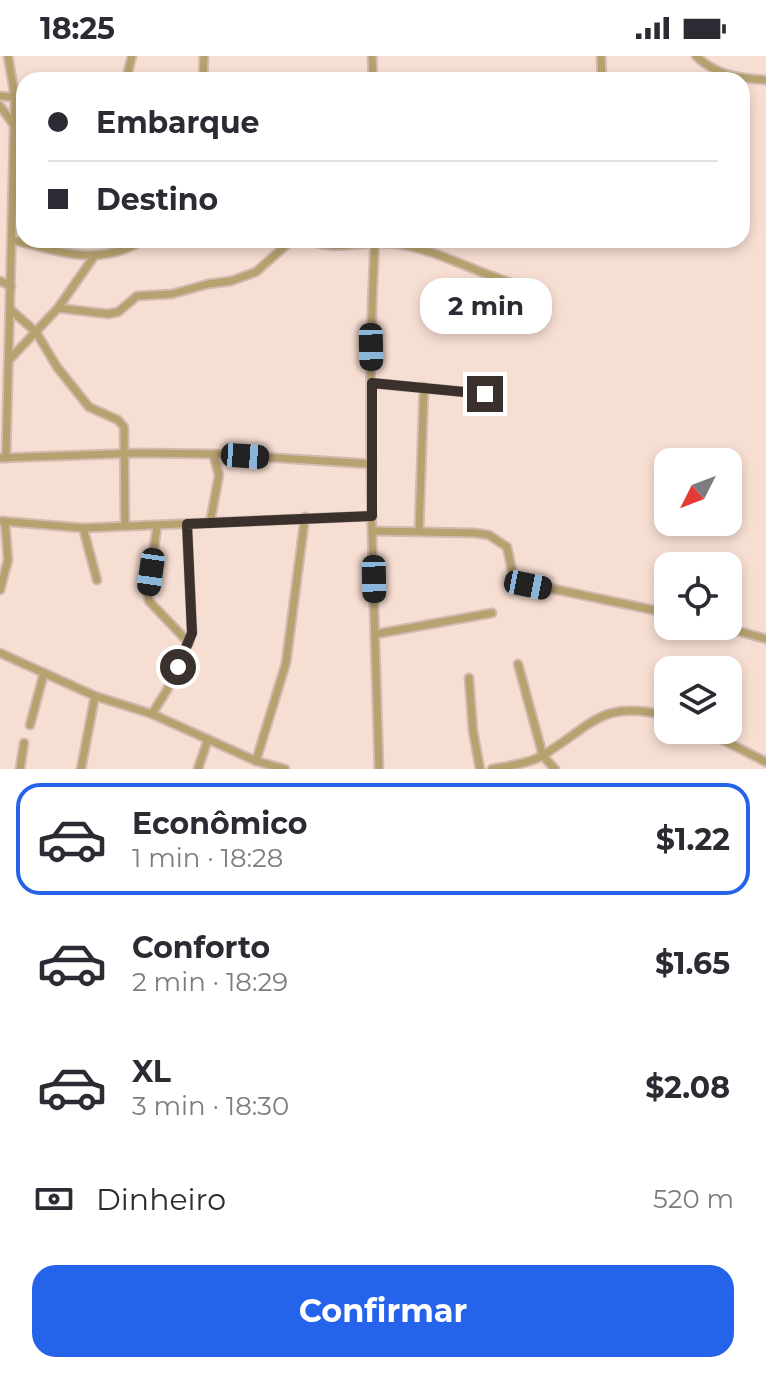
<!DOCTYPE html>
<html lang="pt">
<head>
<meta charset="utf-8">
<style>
	body { margin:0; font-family:Montserrat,sans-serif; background:#f2f2f3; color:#2b2b33; height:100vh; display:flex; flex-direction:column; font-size:30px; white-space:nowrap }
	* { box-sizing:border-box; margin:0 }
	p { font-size:26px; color:#7c7c81 }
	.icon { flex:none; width:44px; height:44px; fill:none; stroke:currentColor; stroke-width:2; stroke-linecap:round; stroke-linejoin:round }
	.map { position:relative; height:713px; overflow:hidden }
	.sheet { display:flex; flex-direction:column; background:#fff; flex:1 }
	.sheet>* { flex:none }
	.banner { position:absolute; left:16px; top:16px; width:734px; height:176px; border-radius:24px; box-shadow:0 4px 12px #0003; display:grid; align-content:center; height:176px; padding:0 32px; background:#fff }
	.needle { width:52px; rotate:228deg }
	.controls { position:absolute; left:654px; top:392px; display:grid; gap:16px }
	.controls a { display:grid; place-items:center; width:88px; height:88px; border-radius:16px; background:#fff; box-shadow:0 4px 12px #0003; font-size:40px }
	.end { position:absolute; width:36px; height:36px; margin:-18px; border:10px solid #3a312c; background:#fff; box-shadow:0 0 0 4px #fff }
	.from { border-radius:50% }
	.bubble { position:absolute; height:56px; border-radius:24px; background:#fff; box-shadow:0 4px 12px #0003; font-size:26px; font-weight:700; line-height:56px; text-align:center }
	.car { position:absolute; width:24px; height:48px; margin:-24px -12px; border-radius:10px; box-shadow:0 0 6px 2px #0007; background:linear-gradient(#222 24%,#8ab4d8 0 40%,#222 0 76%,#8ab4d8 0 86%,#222 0) }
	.banner b { display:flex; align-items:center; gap:28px; height:76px; font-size:30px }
	.banner b+b { border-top:2px solid #e1e1e2 }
	.banner i { width:20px; height:20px; background:#2b2b33 }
	ul { padding:14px 0 0; list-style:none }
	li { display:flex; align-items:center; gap:24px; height:112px; margin:0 16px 12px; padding:0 16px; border:4px solid transparent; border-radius:24px }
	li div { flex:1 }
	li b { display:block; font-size:30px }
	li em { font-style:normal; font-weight:700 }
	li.selected { border-color:#2563eb }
	li>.icon { width:72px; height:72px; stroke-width:1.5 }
	.pay { display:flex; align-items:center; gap:20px; height:88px; padding:0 32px; font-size:30px }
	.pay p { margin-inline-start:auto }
	.primary-button { display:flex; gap:16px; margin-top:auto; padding:16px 32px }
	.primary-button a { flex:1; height:92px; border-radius:24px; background:#2563eb; color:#fff; font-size:32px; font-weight:700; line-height:92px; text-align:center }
	.status { display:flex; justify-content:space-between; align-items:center; height:56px; padding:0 40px; background:#fff; direction:ltr }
	.status svg { height:22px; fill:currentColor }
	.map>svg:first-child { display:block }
</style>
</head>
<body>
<div class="status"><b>18:25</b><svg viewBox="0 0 49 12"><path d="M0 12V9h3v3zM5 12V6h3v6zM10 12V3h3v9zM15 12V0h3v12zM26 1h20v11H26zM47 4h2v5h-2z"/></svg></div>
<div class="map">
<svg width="766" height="713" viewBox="0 0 766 713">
	<rect width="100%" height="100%" fill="#f7ded2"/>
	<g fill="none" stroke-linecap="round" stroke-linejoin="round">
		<g stroke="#d1bbb1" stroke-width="11">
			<g id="minor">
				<polyline points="372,0 373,24"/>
				<polyline points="601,0 602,24"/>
				<path d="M696 0C717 20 738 22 766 24"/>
				<polyline points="126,24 132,0"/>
				<polyline points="203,24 204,0"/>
				<polyline points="0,40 24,42"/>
				<polyline points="0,50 14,69"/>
				<path d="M12 184C62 195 96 212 144 184"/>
				<polyline points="197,184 215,184"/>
				<path d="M309 184C330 195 359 186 382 187 429 188 468 214 512 227"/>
				<path d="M375 184C365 360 374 537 379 713"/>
				<polyline points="0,225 11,230"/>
				<polyline points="58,252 108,258 118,256 137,240 172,238 208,228 231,225 256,216 292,184"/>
				<polyline points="11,254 36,276 57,311 89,351 118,364 124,371 125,470"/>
				<polyline points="9,304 58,252 93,202"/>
				<polyline points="372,327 485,338"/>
				<polyline points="0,402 139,397 213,398 372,408"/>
				<polyline points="6,402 15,41 8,0"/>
				<polyline points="0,465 83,472 372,460"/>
				<polyline points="210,467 219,419 213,398"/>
				<polyline points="157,470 148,538 149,545 189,587"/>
				<polyline points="83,472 97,524"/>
				<polyline points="373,475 475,477 489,479 507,491 513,519 520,526 668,557"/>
				<polyline points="419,475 424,331"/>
				<polyline points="0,534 8,504 5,465"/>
				<polyline points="721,570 766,583"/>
				<polyline points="376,578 492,557"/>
				<polyline points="0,597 95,640 152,658 256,705 285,713"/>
				<polyline points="518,608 543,700 555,713"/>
				<polyline points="469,622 473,675 480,713"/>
				<polyline points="152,658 167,634 192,577 187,468"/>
				<polyline points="30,669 44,617"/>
				<polyline points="703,674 766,706"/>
				<polyline points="256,705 286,607 305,461"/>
				<polyline points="20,713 24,687"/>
				<polyline points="81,713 95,640"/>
				<polyline points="198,713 208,683"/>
				<path d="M492 713C508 710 532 707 545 698 596 666 602 644 668 660"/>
			</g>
		</g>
		<use href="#minor" stroke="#b7a16f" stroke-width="7"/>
	</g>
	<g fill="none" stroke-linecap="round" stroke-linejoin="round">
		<polyline stroke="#3a312c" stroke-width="10" points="178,611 192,577 187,468 372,460 372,327 485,338"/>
	</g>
</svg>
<div class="controls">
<a><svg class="needle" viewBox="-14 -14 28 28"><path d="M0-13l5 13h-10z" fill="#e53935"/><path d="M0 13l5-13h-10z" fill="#7c7c81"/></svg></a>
<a><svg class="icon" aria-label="locate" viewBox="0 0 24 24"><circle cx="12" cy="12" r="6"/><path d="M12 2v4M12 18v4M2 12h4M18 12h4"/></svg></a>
<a><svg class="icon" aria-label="layers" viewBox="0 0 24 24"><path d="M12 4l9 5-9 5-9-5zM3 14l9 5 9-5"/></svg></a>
</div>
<i class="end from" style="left:178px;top:611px"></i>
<i class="end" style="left:485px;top:338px"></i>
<div class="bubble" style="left:420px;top:222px;width:132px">2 min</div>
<i class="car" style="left:371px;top:291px;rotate:179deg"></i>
<i class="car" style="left:245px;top:400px;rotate:94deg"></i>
<i class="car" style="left:151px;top:516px;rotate:188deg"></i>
<i class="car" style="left:374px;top:523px;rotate:179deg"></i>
<i class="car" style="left:528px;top:529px;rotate:101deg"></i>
<div class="banner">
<b><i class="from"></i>Embarque</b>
<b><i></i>Destino</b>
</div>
</div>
<section class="sheet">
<ul>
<li class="selected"><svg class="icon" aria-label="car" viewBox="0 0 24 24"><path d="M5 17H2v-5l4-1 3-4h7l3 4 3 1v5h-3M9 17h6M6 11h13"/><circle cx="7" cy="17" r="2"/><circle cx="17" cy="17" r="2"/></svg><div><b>Econômico</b><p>1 min · 18:28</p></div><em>$1.22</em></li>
<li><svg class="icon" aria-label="car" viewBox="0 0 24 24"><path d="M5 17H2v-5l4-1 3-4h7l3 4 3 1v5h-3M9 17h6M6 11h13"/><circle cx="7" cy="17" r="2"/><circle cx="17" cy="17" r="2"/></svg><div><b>Conforto</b><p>2 min · 18:29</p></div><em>$1.65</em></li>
<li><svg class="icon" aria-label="car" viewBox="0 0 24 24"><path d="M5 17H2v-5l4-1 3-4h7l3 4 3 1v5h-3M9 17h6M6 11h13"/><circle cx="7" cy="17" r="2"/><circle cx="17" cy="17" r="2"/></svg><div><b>XL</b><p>3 min · 18:30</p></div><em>$2.08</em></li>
</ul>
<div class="pay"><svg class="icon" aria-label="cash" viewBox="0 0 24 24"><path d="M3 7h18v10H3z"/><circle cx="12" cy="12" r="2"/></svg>Dinheiro<p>520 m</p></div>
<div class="primary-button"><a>Confirmar</a></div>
</section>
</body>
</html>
